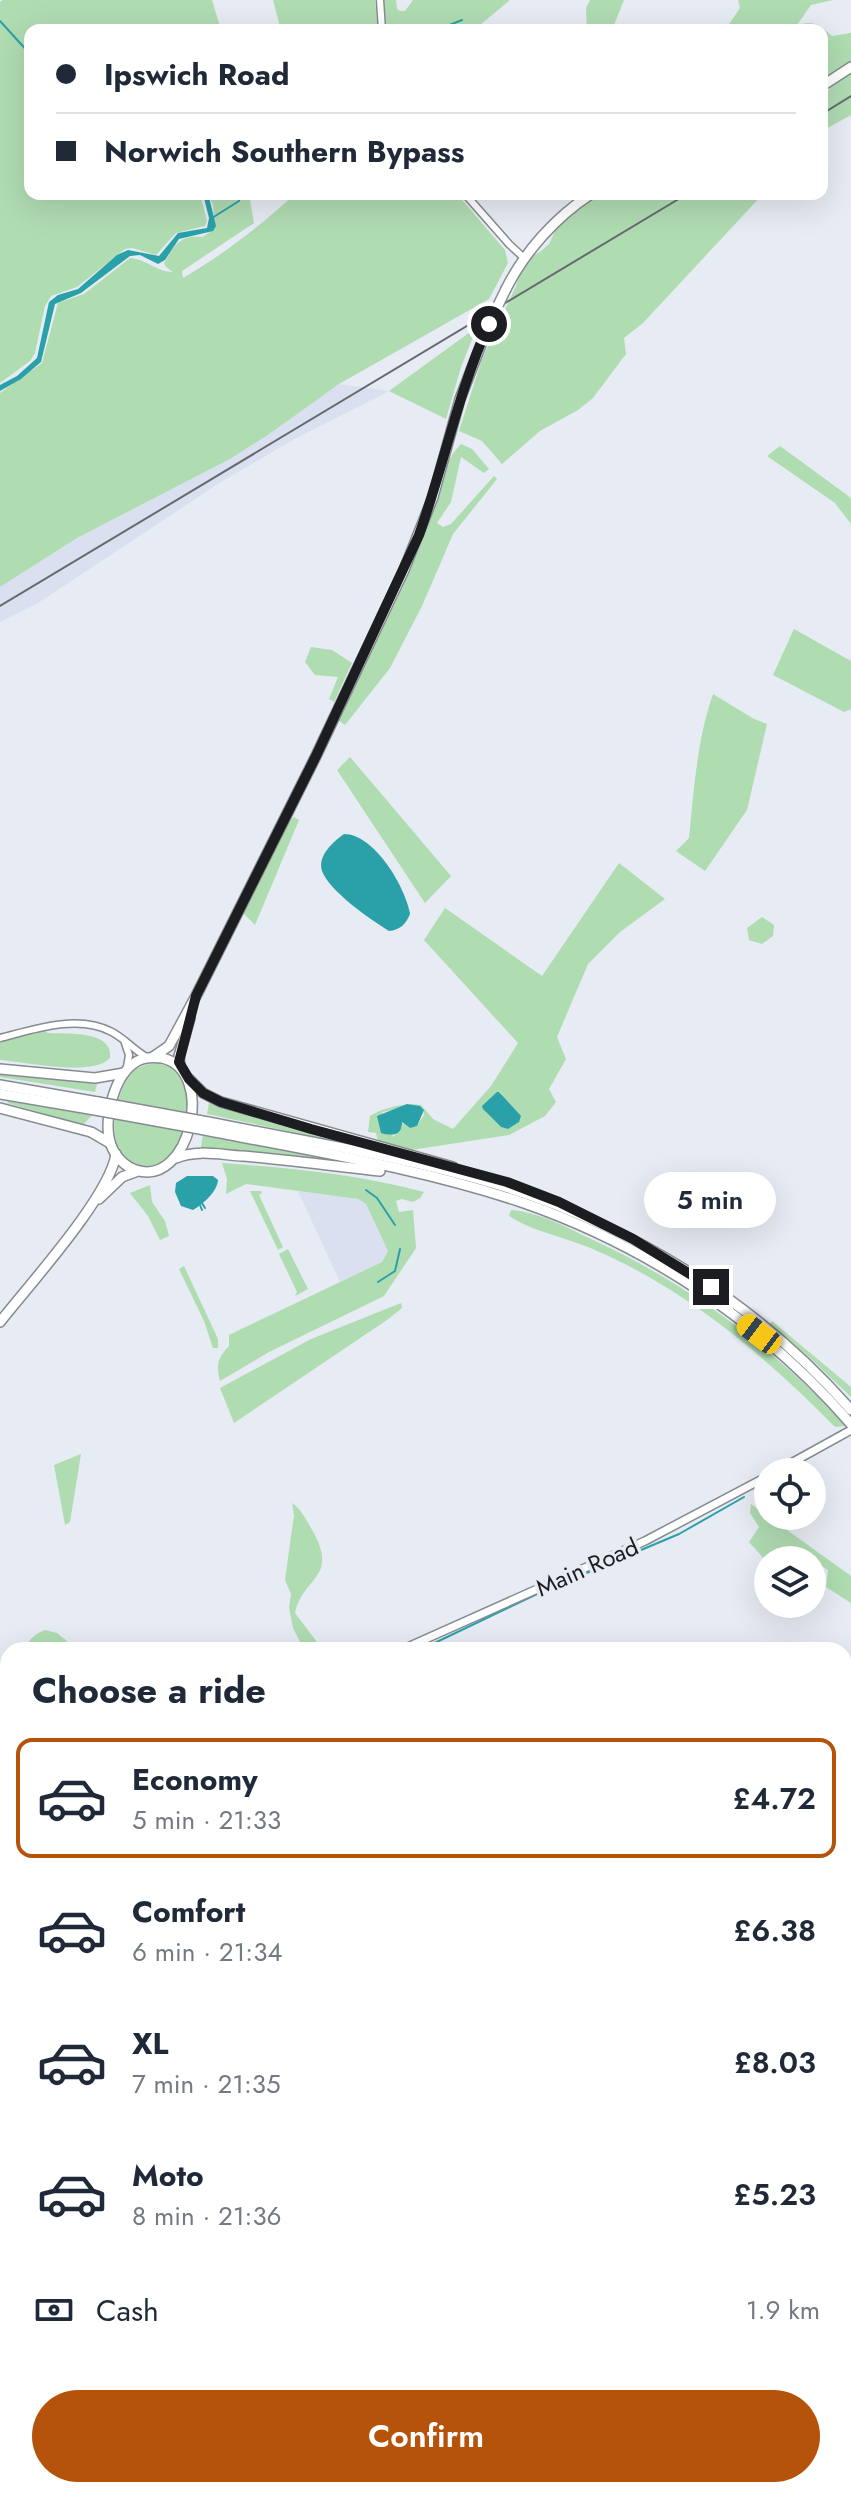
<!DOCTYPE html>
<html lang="en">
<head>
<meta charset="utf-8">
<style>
	body { margin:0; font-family:Jost,sans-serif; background:#f2f2f3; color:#1f2937; height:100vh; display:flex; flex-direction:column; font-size:30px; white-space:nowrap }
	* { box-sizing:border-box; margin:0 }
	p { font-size:26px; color:#747a83 }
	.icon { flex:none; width:44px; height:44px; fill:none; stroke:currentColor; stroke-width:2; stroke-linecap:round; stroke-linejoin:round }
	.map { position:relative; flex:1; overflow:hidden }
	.side { position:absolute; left:0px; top:1642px; width:852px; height:856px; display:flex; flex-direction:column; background:#fff; border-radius:24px 24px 0 0; box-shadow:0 8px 32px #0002 }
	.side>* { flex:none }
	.hud { position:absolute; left:24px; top:24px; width:804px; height:176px; border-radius:16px; box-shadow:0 8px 32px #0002; display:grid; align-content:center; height:176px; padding:0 32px; background:#fff }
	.fabs { position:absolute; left:754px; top:1458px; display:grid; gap:16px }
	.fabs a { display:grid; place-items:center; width:72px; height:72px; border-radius:50%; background:#fff; box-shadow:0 8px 32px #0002; font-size:40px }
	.end { position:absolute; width:36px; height:36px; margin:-18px; border:10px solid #1c1d20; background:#fff; box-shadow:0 0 0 4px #fff }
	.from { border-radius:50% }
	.bubble { position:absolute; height:56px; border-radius:28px; background:#fff; box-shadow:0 8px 32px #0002; font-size:26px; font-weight:600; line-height:56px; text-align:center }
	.car { position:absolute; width:24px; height:48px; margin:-24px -12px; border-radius:10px; box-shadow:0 0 6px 2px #0007; background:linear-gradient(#f5c518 24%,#345 0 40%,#f5c518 0 76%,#345 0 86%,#f5c518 0) }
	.hud b { display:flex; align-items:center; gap:28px; height:76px; font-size:30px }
	.hud b+b { border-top:2px solid #e0e1e3 }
	.hud i { width:20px; height:20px; background:#1f2937 }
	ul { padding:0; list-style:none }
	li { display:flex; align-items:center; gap:24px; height:120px; margin:0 16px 12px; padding:0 16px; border:4px solid transparent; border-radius:16px }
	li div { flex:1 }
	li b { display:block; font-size:30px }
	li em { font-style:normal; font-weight:600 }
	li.active { border-color:#b45309 }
	li>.icon { width:72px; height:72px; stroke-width:1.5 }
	h2 { padding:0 32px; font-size:36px; line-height:96px }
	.pay { display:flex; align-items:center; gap:20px; height:88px; padding:0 32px; font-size:30px }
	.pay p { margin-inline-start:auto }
	.button { display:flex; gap:16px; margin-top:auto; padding:16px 32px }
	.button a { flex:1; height:92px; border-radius:48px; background:#b45309; color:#fff; font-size:32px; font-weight:600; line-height:92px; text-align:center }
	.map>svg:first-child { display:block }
</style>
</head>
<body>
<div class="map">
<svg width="851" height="2498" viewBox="0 0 851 2498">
	<rect width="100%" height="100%" fill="#e7ebf3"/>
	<g fill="#dae0ef">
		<polygon points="339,384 389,391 291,441 221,482 38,603 0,622 0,587 77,538 230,459 268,435"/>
		<polygon points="298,1191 358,1199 366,1204 388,1251 382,1262 340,1282"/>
	</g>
	<g fill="#b0dcb2" fill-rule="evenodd">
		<polygon points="3,0 212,0 221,30 30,30 30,194 200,194 207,221 205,226 176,233 156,255 132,248 125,249 77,287 51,296 45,306 35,353 30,361 0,383 0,2"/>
		<polygon points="273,0 375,0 378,30 281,30"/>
		<polygon points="384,0 396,0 397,9 400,11 405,11 413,0 510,0 474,30 386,30"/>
		<polygon points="590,0 624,0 612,30 587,30 586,8"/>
		<path d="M738 0H833L811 5 797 25C815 20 818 24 832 36L851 33V64L822 83V30H725L740 8Z"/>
		<path d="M851 70V115L822 131C822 96 822 92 851 70Z"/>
		<path d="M208 194H249L254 223 182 271 183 278C224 254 260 226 295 194H457L505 250 508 263 489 299 339 384 268 435 230 459 77 538 0 587V393L42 363 58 303 84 294 130 258C146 259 157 272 173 272L166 267 164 263C176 244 179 235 203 237L215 228 213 205Z"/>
		<polygon points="598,194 763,194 643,323 624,338 626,354 593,398 578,410 540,431 502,464 482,441 459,431 482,359 516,286 520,271 530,257 540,252 549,244 558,225"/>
		<polygon points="477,327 461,367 446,419 389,391"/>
		<path d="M461 444 472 449 489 469 484 473 461 457 451 502 437 523 443 527 451 524 494 476 497 479 453 534 422 606 390 668 345 725 338 720C365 662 396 605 420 546 432 516 438 467 461 444Z"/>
		<polygon points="780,446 847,495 851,499 851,524 835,503 767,456"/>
		<polygon points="794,629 851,661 851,709 844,712 773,675"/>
		<polygon points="311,647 332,650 352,663 334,702 329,699 338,677 315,675 305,662"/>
		<path d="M713 694 754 719 767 724 747 810 705 871 676 851 689 838C694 789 697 740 713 694Z"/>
		<polygon points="350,757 451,876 425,903 337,770"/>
		<polygon points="294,817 299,820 255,925 243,913 285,825"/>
		<path d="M619 863 665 899 620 932 588 964 557 1037 566 1059 549 1089 556 1102 545 1116 509 1135 411 1150 378 1141 376 1133 368 1132 370 1116C381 1108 407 1102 421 1105L433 1119 453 1129 491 1086 518 1043 424 940 445 908 542 976ZM500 1092 519 1122 508 1129 501 1127 486 1112ZM407 1104 423 1108 424 1115 418 1124 410 1128 401 1122 402 1127 393 1137 382 1112 401 1108Z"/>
		<polygon points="762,917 774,925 773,936 762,944 749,940 747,928"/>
		<path d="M43 1030 48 1033C66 1034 114 1030 110 1058 93 1077 26 1062 0 1060V1041Z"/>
		<path d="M158 1063C168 1064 179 1069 184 1078 193 1094 187 1142 174 1155 158 1171 133 1170 120 1151 108 1132 117 1091 131 1074 138 1066 147 1064 158 1063Z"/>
		<polygon points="0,1073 97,1084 95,1092 0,1077"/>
		<polygon points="8,1101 92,1115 83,1125 7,1103"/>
		<polygon points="209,1103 383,1151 207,1114"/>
		<polygon points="203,1134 349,1161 350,1163 201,1147"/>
		<path d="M222 1163C289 1168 358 1174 424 1192L420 1198 413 1202 402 1199 396 1201 399 1212 413 1210 416 1248 384 1296 269 1352 220 1381C216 1366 217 1358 229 1346V1335L382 1262 388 1251 366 1204 358 1199 246 1184 226 1194 227 1179Z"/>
		<polygon points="150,1185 152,1202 165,1221 169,1236 160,1240 148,1216 130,1193"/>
		<polygon points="245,1191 261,1191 262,1193 259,1195 283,1247 278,1250 250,1191"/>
		<path d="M511 1210C539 1212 566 1227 591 1239 689 1284 773 1347 846 1426L835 1427C773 1364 706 1306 627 1265 609 1256 590 1247 571 1241 549 1233 529 1229 509 1216Z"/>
		<polygon points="288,1249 308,1289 295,1296 297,1292 279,1254"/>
		<polygon points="184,1266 218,1339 218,1348 213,1348 204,1321 179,1269"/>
		<polygon points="401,1303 402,1308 387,1320 234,1423 220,1388 311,1339"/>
		<polygon points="772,1321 851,1387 851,1397 809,1357 770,1324"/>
		<polygon points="81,1454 70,1522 65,1525 54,1465"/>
		<path d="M292 1503C301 1509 305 1518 311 1528 341 1579 302 1576 295 1613L317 1642 328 1650H304L293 1628 289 1608 291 1594 285 1580 294 1515Z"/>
		<polygon points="751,1504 851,1576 851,1603 826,1587 828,1570 812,1560 766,1561 749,1542 759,1527 750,1513"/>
		<path d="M45 1630 57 1633 67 1641 66 1650H25C28 1639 35 1634 45 1630Z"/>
		<polygon points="0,2298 8,2304 8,2490 72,2490 62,2498 0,2498"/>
		<polygon points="851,2389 851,2477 847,2493 851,2498 827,2498 827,2490 844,2490 844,2396"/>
	</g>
	<g fill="#2aa1a9">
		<polygon points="203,194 208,194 209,197 216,226 213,231 179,239 165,260 158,264 140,255 130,256 81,293 55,304 41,362 21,379 0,391 0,385 17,376 37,358 49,302 58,295 78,289 117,255 128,250 159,256 178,233 207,228 209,218"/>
		<path d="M344 834C374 834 405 886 410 914 406 924 400 930 389 931 371 920 329 891 322 871 317 856 333 842 344 834Z"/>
		<polygon points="497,1092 499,1092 521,1116 519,1122 508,1129 501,1127 483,1109 482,1106"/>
		<path d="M407 1104 420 1106 424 1110 417 1126 410 1128 402 1122C402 1136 392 1136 381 1133L377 1116Z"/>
		<path d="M187 1176H213L218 1180C217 1192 203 1204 193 1210L181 1206 175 1192 176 1183Z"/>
	</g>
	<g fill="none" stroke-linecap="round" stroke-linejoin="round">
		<g stroke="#2aa1a9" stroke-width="2">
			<polyline points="0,21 30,54"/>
			<polyline points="437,30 462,20"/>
			<polyline points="212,218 239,201 239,194"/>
			<polyline points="366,1190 377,1198 395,1225"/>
			<polyline points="202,1203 205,1208"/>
			<polyline points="200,1205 202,1210"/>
			<polyline points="378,1282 395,1271 400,1249"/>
			<polyline points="420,1650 539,1593 679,1534 744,1497"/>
			<polyline points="0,2309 4,2309 8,2303 4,2301"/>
			<polyline points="514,2490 516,2498"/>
		</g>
		<g stroke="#868a91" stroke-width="9">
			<g id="tertiary">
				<polyline points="380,0 382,30"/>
				<polyline points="465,194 509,244 524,258"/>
				<path d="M0 1038C35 1029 78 1014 112 1032 125 1039 135 1051 148 1058"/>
				<polyline points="125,1043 129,1055 127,1067"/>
				<polyline points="562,2498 568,2490"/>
			</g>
		</g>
		<g stroke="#868a91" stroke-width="10">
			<g id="secondary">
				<polyline points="775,1472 851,1430"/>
				<polyline points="401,1650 645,1541 768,1476"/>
				<polyline points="0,1679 8,1680"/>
			</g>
		</g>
		<g stroke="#868a91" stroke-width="12">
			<g id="trunk">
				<polyline points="822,86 851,67"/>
				<path d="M506 289C525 251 556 217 591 194"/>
				<polyline points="153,1057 169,1046 196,996 316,756 404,570 433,497 460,399 489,324"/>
				<path d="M162 1058C217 1070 190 1188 136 1170 125 1167 115 1156 111 1145 103 1122 113 1079 133 1064 141 1057 152 1057 162 1058Z"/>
				<polyline points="180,1067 179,1056 190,1018"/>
				<polyline points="0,1069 95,1078 124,1073"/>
				<polyline points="189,1079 203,1093 221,1102 453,1167"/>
				<polyline points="0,1085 98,1102"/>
				<polyline points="0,1094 95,1110"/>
				<polyline points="0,1108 91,1132 110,1143"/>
				<path d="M208 1122C303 1141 400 1156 492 1183 630 1224 756 1302 851 1410"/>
				<path d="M205 1130C311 1151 421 1168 524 1203 650 1247 763 1323 851 1424"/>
				<path d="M176 1158C197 1149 221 1155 243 1156 289 1160 335 1166 380 1171"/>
				<polyline points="99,1199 122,1177 138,1171"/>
				<path d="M0 1322C29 1285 110 1196 116 1154"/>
			</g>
		</g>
		<use href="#tertiary" stroke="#fff" stroke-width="6"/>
		<use href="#secondary" stroke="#fff" stroke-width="7"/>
		<use href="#trunk" stroke="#fff" stroke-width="9"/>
		<g stroke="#66696d" stroke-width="2">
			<polyline points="822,114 851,96"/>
			<polyline points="0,606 687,194"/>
			<polyline points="0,2287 8,2292"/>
			<polyline points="306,2490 320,2498"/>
		</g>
		<g stroke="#868a91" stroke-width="12" stroke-linecap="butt">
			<g id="trunk-bridge">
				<polyline points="489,324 506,289"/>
				<polyline points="98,1102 208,1122"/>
				<polyline points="95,1110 205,1130"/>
			</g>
		</g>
		<use href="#trunk-bridge" stroke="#fff" stroke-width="9"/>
	</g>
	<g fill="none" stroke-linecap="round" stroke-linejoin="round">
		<path stroke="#1c1d20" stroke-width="10" d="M489 324C458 392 444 465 419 535L316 756 196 996 179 1062 189 1079 203 1093 221 1102 311 1129 507 1182 559 1202 633 1239 711 1287"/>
	</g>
	<g text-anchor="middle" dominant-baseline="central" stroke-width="7" stroke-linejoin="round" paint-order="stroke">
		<g font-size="24" fill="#1c1d20" stroke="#e7ebf3">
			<text transform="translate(587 1567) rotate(-24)">Main Road</text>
		</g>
	</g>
</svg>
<div class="fabs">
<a><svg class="icon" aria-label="locate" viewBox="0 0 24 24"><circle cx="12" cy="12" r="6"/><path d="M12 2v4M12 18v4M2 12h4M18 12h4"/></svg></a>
<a><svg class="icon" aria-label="layers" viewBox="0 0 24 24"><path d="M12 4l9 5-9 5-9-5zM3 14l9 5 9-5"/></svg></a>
</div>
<i class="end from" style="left:489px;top:324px"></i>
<i class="end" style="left:711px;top:1287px"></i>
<div class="bubble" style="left:644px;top:1172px;width:132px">5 min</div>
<i class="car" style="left:759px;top:1334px;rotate:307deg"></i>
<div class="hud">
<b><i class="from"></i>Ipswich Road</b>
<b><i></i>Norwich Southern Bypass</b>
</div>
<section class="side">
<h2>Choose a ride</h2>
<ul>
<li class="active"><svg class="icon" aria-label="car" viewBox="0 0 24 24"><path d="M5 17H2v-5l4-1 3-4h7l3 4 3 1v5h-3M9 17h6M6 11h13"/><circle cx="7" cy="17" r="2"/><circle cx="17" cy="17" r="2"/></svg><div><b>Economy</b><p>5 min · 21:33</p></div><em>£4.72</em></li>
<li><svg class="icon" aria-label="car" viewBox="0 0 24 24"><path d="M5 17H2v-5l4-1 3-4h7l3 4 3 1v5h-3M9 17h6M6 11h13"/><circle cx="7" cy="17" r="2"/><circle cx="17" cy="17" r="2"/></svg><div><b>Comfort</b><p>6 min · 21:34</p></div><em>£6.38</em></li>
<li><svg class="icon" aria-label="car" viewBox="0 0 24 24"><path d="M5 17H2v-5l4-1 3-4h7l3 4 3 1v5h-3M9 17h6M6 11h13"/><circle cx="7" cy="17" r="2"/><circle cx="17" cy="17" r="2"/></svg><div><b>XL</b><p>7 min · 21:35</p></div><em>£8.03</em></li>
<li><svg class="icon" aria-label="car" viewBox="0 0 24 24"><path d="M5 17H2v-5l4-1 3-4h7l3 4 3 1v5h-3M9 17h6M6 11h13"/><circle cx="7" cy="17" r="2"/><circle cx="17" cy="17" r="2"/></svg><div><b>Moto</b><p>8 min · 21:36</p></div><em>£5.23</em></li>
</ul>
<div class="pay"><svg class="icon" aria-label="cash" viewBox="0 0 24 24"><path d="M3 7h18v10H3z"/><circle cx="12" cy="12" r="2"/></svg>Cash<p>1.9 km</p></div>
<div class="button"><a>Confirm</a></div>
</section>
</div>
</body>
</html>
